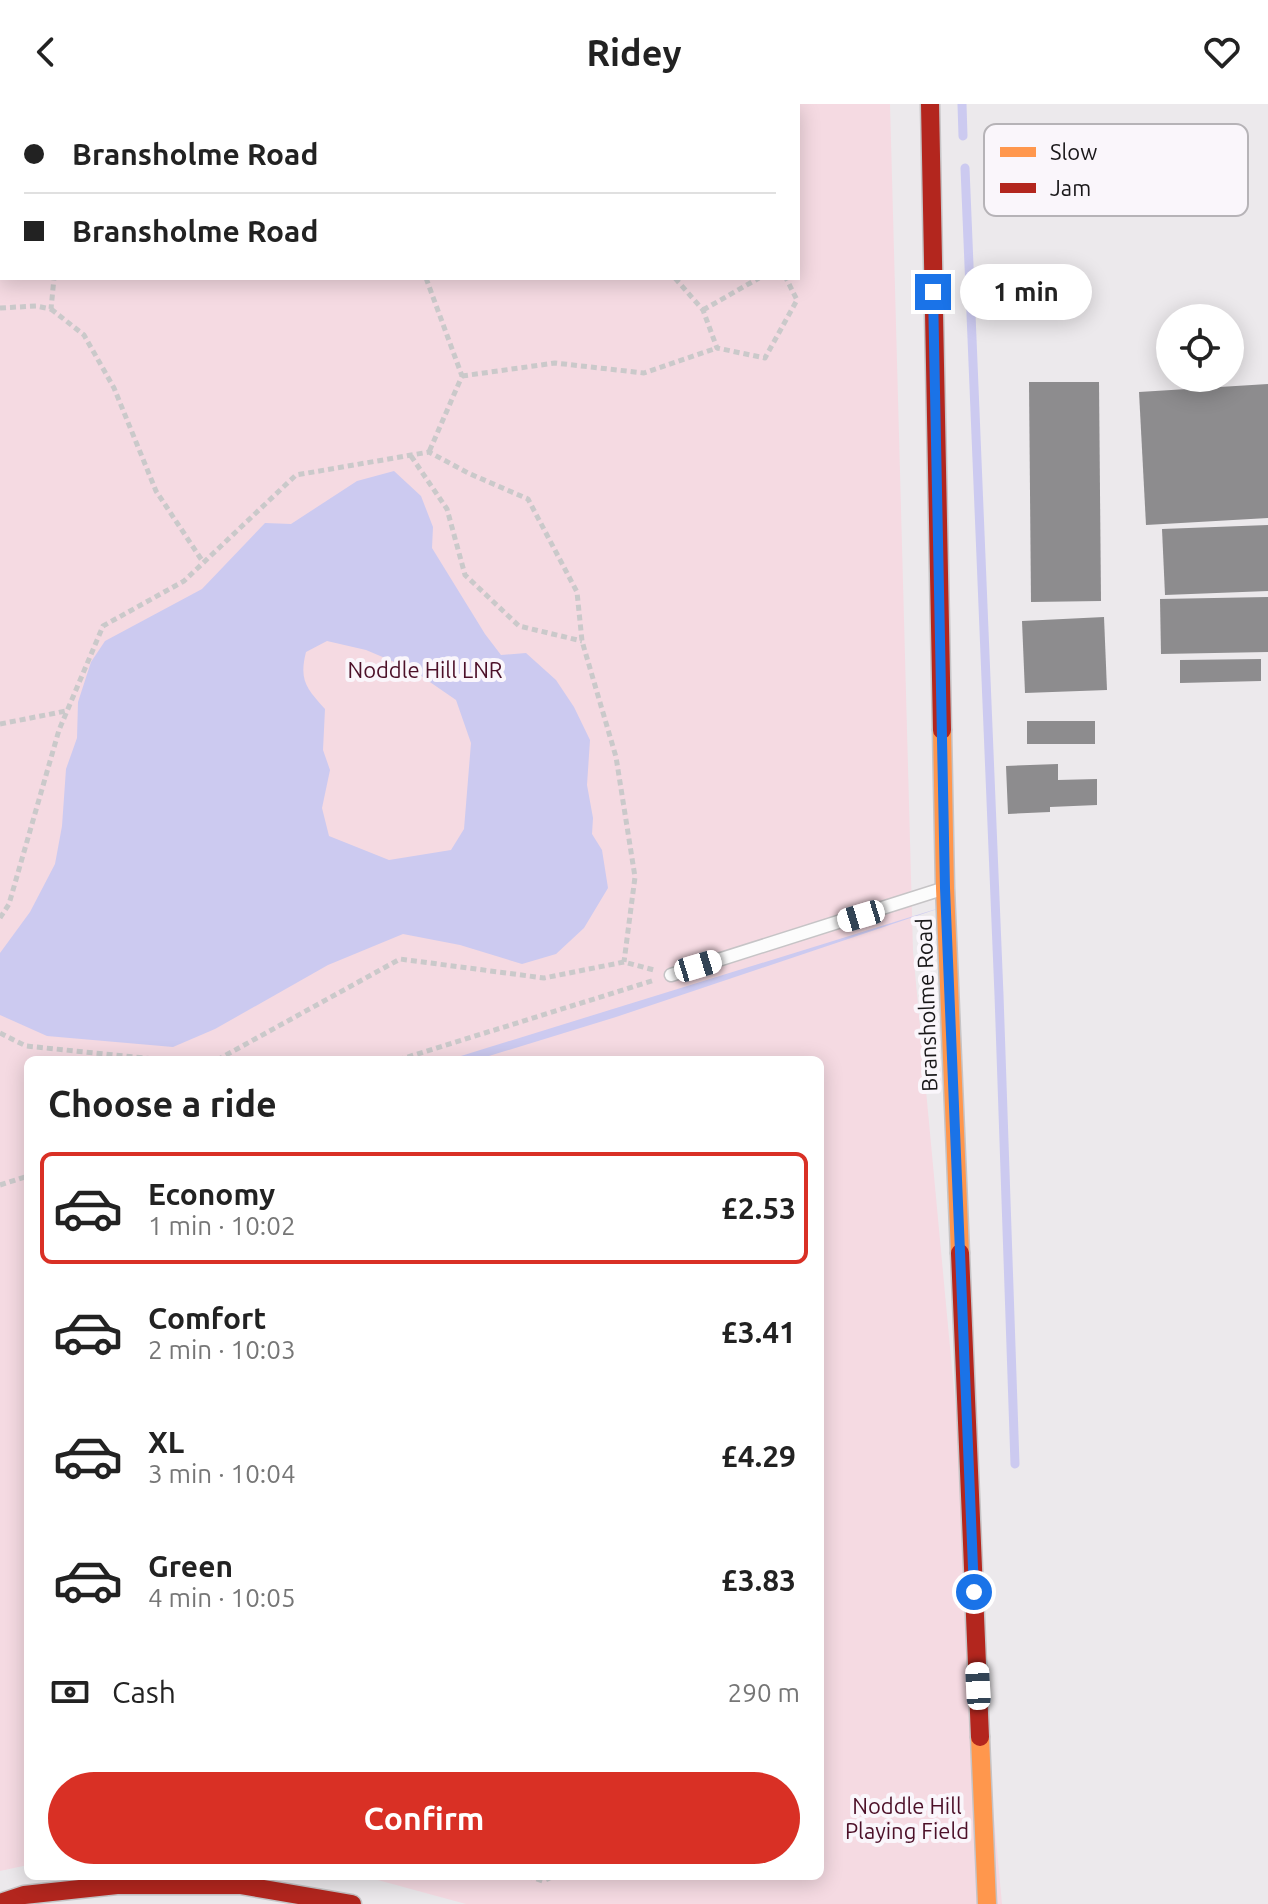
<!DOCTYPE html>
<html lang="en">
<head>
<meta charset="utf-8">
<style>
	body { margin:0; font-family:Ubuntu,sans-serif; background:#f2f2f2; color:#222; height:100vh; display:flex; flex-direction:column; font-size:30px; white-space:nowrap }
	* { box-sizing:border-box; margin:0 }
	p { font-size:26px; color:#767676 }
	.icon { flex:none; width:44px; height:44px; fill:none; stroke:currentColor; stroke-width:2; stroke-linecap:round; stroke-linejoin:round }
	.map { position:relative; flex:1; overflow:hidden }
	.sheet { position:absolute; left:24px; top:952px; width:800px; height:824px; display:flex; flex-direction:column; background:#fff; border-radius:12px; box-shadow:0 4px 20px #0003 }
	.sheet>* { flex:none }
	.banner { position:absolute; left:0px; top:0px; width:800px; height:176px; box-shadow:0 4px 20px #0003; display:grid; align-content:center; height:176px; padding:0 24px; background:#fff }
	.fabs { position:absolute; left:1156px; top:200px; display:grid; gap:16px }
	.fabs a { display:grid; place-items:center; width:88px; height:88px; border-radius:50%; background:#fff; box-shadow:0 4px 20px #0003; font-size:40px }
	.end { position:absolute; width:36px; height:36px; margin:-18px; border:10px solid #1a73e8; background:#fff; box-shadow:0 0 0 4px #fff }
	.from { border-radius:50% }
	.bubble { position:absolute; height:56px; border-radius:28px; background:#fff; box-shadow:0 4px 20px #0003; font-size:26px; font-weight:700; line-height:56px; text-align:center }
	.car { position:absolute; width:24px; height:48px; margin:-24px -12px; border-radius:10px; box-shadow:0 0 6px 2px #0007; background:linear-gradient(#fff 24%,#345 0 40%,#fff 0 76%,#345 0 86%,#fff 0) }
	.banner b { display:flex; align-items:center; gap:28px; height:76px; font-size:30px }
	.banner b+b { border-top:2px solid #e0e0e0 }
	.banner i { width:20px; height:20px; background:#222 }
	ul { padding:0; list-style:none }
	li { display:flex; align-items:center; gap:24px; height:112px; margin:0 16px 12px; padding:0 8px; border:4px solid transparent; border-radius:12px }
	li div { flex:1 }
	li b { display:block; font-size:30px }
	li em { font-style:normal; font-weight:700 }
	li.on { border-color:#d93025 }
	li>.icon { width:72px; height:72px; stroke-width:1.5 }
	h2 { padding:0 24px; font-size:36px; line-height:96px }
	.pay { display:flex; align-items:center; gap:20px; height:88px; padding:0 24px; font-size:30px }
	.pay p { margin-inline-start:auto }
	.action { display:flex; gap:16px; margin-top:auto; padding:16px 24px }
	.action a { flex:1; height:92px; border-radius:48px; background:#d93025; color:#fff; font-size:32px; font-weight:700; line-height:92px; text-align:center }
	header { display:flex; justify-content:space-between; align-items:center; height:104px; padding:0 24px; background:#fff; font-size:36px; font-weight:700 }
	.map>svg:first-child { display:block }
</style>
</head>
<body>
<header><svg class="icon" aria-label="back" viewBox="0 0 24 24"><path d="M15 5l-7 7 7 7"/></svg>Ridey<svg class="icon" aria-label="heart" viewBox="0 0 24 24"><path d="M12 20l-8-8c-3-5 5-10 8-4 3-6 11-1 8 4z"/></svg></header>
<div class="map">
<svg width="1268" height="1800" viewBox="0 0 1268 1800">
	<rect width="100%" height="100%" fill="#ece9ec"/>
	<path fill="#f5dae2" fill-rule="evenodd" d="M0 0H890L913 847 1002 1800H466L363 1772H820V956H28V1761L0 1767ZM2 2H798V174H2Z"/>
	<g fill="#cccaf0" fill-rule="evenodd">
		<path d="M394 367 421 392 433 423 432 444 485 530 501 551 526 549 556 576 574 603 590 636 587 681 593 714 592 730 602 746 608 784 584 824 556 850 522 860 460 841 403 830 328 861 215 925 173 943 47 932 0 911V849L30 808 55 760 62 722 66 665 77 634 78 598 91 558 105 537 202 485 265 419 291 420 357 377ZM327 537 366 546 411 565 456 596 471 639 464 725 451 746 389 756 329 732 322 704 330 666 323 646 325 605C306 584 299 576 306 548Z"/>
		<polygon points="946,802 616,913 476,956 448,956"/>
	</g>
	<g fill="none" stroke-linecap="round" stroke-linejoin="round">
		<g stroke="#cccaf0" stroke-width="9">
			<polyline points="962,0 963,32"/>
			<polyline points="965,64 999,891 1015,1360"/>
		</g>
	</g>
	<g fill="#8d8c8e">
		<polygon points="1029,278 1099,278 1101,497 1031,498"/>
		<polygon points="1268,280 1268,414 1146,421 1139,288"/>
		<polygon points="1268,421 1268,487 1165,491 1162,425"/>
		<polygon points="1268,493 1268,548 1161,550 1160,495"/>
		<polygon points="1104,513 1107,586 1025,589 1022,517"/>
		<polygon points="1261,555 1261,577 1180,579 1180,556"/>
		<rect x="1027" y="617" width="68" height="23"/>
		<polygon points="1058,660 1058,676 1097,675 1097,701 1050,703 1050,708 1008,710 1006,662"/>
	</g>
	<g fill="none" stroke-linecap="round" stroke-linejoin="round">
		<g stroke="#c6c4c6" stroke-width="15">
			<polyline id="lane" points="671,871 942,785"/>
		</g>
		<g stroke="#c6c4c6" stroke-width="21">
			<g id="slow">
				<polyline points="942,626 945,784 960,1149"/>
				<polyline points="980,1633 987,1800"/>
			</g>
		</g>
		<g stroke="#c6c4c6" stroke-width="21">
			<g id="jam">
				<polyline points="930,0 942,626"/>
				<polyline points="960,1149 980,1633"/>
				<polyline points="0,1799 24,1791 117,1781 240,1781 352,1800"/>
			</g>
		</g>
		<g stroke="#cac9ca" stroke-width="5" stroke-dasharray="6 4" stroke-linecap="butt">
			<polyline points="327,0 328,2"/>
			<polyline points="599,0 599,2"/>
			<polyline points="69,2 69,0"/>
			<polyline points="426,174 462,272 429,348"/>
			<polyline points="675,174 703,206 717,244 765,254 797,196 786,174"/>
			<polyline points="0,204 36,202 51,205 54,174"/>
			<polyline points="51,205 84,231 114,284 156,387 203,458"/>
			<polyline points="703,206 759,174"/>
			<polyline points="462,272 555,259 644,269 717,244"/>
			<polyline points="411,352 447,405 465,471 519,522 582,537"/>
			<polyline points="0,620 66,607"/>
			<polyline points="0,814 9,800 59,626 103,522 184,477 296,371 429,348 468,369 528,395 577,488 582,537 616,653 635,773 624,858"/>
			<polyline points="0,929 26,942 164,956"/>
			<polyline points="217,956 400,855 544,874 624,858 654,866"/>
			<polyline points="398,956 655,876"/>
			<polyline points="0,1081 28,1072"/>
			<polyline points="527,1772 543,1777 554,1772"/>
		</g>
		<use href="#lane" stroke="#fcfcfc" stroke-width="12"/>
		<use href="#slow" stroke="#ff974d" stroke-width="18"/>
		<use href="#jam" stroke="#b3261e" stroke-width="18"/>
	</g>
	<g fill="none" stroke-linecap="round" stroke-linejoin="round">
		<polyline stroke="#1a73e8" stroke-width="10" points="933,188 945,784 974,1488"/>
	</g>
	<g text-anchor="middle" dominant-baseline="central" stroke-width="8" stroke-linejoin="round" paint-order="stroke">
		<g font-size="22" fill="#4c1028" stroke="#faf6fb">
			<text x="425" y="565">Noddle Hill LNR</text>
			<text x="907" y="1701">Noddle Hill<tspan x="907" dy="25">Playing Field</tspan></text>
		</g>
		<g font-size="22" fill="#191719" stroke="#faf6fb">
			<text transform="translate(926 901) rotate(-92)">Bransholme Road</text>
		</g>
	</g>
	<rect x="984" y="20" width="264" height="92" rx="12" fill="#faf6fb" stroke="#b6b3b7" stroke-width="2"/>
	<rect x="1000" y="43" width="36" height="10" fill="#ff974d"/>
	<rect x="1000" y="79" width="36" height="10" fill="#b3261e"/>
	<g font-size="22" fill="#191719">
		<text x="1050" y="56">Slow</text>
		<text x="1050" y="92">Jam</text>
	</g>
</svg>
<div class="fabs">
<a><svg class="icon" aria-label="locate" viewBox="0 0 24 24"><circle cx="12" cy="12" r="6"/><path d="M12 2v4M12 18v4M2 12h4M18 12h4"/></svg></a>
</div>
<i class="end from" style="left:974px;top:1488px"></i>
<i class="end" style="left:933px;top:188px"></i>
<div class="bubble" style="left:960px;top:160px;width:132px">1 min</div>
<i class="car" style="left:861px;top:812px;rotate:253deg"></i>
<i class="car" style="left:698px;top:862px;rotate:73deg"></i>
<i class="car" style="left:978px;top:1582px;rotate:357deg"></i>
<div class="banner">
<b><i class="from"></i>Bransholme Road</b>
<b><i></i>Bransholme Road</b>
</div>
<section class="sheet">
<h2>Choose a ride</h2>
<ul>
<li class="on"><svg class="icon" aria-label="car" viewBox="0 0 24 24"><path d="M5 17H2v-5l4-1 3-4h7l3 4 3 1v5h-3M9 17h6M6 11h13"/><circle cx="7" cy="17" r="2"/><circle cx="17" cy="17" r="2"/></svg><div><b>Economy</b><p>1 min · 10:02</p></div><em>£2.53</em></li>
<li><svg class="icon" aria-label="car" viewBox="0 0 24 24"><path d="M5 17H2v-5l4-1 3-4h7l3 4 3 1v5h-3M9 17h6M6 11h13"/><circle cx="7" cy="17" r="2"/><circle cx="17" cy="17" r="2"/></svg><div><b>Comfort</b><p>2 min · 10:03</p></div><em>£3.41</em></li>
<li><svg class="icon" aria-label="car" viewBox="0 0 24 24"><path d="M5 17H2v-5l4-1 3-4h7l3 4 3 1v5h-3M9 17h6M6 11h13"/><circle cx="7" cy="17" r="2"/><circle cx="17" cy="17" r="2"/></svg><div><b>XL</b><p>3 min · 10:04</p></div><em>£4.29</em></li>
<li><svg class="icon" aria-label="car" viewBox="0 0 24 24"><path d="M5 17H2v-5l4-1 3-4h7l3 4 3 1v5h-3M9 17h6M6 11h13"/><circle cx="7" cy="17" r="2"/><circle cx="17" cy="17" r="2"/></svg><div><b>Green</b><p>4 min · 10:05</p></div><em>£3.83</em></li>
</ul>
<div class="pay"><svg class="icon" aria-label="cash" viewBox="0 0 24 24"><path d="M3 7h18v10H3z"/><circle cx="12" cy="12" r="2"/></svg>Cash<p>290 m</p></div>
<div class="action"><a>Confirm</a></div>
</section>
</div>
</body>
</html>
